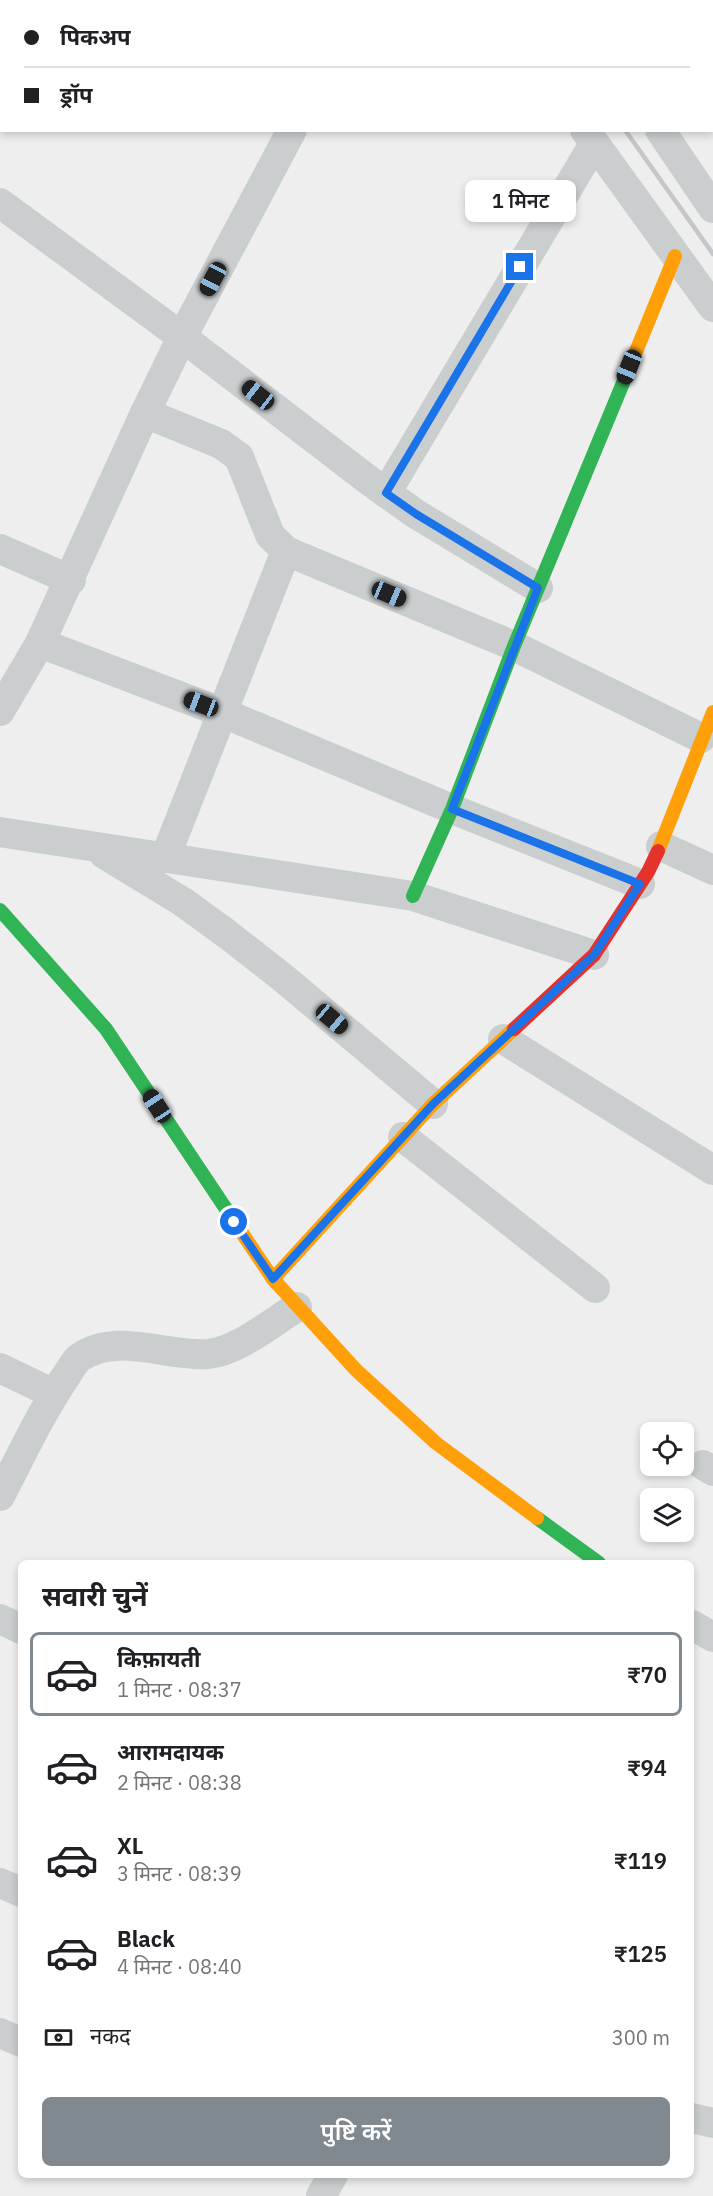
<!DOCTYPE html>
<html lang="hi">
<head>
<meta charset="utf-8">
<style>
	body { margin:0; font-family:"IBM Plex Sans","Noto Sans Devanagari",sans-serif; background:#f6f6f6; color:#202124; height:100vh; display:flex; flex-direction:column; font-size:22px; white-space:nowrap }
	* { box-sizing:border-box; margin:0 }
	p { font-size:20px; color:#757577 }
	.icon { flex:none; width:33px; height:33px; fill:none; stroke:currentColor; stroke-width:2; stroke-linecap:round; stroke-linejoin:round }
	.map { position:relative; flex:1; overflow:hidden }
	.details { position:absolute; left:18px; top:1560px; width:676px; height:618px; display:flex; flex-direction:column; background:#fff; border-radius:9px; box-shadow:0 3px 9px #0003 }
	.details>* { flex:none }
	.guide { position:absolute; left:0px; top:0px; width:714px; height:132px; box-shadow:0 3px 9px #0003; display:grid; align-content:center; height:132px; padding:0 24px; background:#fff }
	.fabs { position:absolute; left:640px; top:1422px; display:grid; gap:12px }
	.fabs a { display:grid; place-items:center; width:54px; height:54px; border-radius:9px; background:#fff; box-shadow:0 3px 9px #0003; font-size:30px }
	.end { position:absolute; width:27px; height:27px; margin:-14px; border:8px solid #1a73e8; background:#fff; box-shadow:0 0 0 3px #fff }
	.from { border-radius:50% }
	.bubble { position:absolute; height:42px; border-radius:9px; background:#fff; box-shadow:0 3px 9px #0003; font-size:20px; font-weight:600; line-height:42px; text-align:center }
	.car { position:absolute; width:18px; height:36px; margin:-18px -9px; border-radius:8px; box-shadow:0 0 4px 2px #0007; background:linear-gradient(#222 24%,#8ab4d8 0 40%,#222 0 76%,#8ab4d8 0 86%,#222 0) }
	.guide b { display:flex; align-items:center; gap:21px; height:57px; font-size:22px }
	.guide b+b { border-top:2px solid #e0e0e0 }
	.guide i { width:15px; height:15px; background:#202124 }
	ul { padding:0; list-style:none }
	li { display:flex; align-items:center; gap:18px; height:84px; margin:0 12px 9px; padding:0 12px; border:3px solid transparent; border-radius:9px }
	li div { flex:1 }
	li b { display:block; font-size:22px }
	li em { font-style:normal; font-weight:600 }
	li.selected { border-color:#808990 }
	li>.icon { width:54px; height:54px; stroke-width:1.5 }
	h2 { padding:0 24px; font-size:27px; line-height:72px }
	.pay { display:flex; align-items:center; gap:15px; height:66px; padding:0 24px; font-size:22px }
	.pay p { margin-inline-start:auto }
	.cta { display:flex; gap:12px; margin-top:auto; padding:12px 24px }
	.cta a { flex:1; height:69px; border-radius:9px; background:#808990; color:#fff; font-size:24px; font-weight:600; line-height:69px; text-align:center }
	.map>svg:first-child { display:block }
</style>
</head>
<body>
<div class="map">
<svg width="713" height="2196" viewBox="0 0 713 2196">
	<rect width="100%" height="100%" fill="#efeeee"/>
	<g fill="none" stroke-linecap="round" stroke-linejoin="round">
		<g stroke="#cacecf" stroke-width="30">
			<polyline points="44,0 44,2"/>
			<polyline points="266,0 266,2"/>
			<polyline points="496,0 497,2"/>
			<polyline points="566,0 567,2"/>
			<polyline points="0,74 2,75"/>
			<polyline points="0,110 2,107"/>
			<polyline points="585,130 713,307"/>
			<polyline points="660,130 713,208"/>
			<polyline points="0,203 182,337 371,482 416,514 538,588"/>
			<polyline points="145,413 221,444 239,457 270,535 286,551 514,646 701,738"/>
			<polyline points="386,493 594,144"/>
			<polyline points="0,549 71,580"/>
			<polyline points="40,643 221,712 452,809 640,884"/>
			<polyline points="0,711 40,643 145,413 182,337 292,130"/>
			<polyline points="0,832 413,896 594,955"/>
			<polyline points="661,846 713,870"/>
			<polyline points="104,854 183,902 227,934 282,977 433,1104"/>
			<polyline points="165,858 286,551"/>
			<polyline points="503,1039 713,1170"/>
			<polyline points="403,1137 595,1288"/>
			<polyline points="0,1368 54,1394"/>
			<polyline points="703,1465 713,1471"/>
			<path d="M0 1496C21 1456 40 1414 66 1376 70 1370 74 1362 79 1358 116 1331 166 1357 208 1354 238 1351 271 1323 297 1307"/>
			<polyline points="0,1619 21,1629"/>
			<polyline points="692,1625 713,1637"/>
			<polyline points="0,1883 21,1892"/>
			<polyline points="0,2033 21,2042"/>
			<polyline points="692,2118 713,2123"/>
			<polyline points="321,2196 333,2175"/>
		</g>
		<g stroke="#30b455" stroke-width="14">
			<polyline points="413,896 452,809 514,646 635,354"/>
			<polyline points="0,910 106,1029 230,1215"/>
			<polyline points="537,1518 599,1563"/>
		</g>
		<g stroke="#ff9f0a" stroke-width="14">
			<polyline points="635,354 675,256"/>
			<polyline points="658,851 713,712"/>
			<polyline points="230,1215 273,1279 356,1370 436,1443 537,1518"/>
			<polyline points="273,1279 433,1104 514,1029"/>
		</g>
		<polyline stroke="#e5322d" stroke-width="14" points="514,1029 594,955 648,872 658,851"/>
		<g stroke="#c4c7c9" stroke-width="4.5">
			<polyline points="531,0 532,2"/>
			<polyline points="625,130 713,254"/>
		</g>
	</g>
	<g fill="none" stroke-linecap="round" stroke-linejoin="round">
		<polyline stroke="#1a73e8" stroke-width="8" points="234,1222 273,1279 433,1104 594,955 640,884 452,809 538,588 416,514 386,493 520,267"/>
	</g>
</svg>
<div class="fabs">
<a><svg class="icon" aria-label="locate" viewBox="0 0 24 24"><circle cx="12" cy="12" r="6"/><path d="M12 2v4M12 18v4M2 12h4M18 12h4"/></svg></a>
<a><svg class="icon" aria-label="layers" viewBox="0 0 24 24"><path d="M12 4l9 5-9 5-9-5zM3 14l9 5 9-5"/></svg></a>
</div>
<i class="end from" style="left:234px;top:1222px"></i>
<i class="end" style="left:520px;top:267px"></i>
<div class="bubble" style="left:465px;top:180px;width:111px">1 मिनट</div>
<i class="car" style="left:213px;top:279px;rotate:208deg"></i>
<i class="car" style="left:629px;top:367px;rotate:202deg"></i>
<i class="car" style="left:258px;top:395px;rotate:308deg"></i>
<i class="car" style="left:389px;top:594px;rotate:113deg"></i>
<i class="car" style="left:201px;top:704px;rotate:291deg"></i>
<i class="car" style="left:332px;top:1019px;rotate:130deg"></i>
<i class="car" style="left:157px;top:1106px;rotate:327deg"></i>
<div class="guide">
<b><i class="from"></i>पिकअप</b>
<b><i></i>ड्रॉप</b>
</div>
<section class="details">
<h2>सवारी चुनें</h2>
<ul>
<li class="selected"><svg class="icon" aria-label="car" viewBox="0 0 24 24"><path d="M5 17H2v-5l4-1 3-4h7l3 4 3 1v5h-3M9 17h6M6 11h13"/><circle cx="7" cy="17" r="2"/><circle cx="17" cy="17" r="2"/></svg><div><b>किफ़ायती</b><p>1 मिनट · 08:37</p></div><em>₹70</em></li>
<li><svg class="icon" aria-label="car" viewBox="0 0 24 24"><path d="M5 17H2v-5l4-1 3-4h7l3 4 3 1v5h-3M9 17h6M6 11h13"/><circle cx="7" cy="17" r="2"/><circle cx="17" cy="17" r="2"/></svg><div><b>आरामदायक</b><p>2 मिनट · 08:38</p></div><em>₹94</em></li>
<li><svg class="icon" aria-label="car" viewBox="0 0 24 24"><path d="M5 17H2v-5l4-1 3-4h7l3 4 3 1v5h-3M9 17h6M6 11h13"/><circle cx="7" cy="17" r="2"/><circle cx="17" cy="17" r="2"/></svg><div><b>XL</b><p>3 मिनट · 08:39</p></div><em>₹119</em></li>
<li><svg class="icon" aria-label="car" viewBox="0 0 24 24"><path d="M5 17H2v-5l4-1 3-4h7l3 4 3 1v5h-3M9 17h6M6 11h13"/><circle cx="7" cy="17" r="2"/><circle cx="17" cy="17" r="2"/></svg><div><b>Black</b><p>4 मिनट · 08:40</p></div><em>₹125</em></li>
</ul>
<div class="pay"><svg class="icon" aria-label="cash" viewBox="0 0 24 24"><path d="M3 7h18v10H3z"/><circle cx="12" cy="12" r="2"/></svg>नकद<p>300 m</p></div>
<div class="cta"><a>पुष्टि करें</a></div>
</section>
</div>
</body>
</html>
